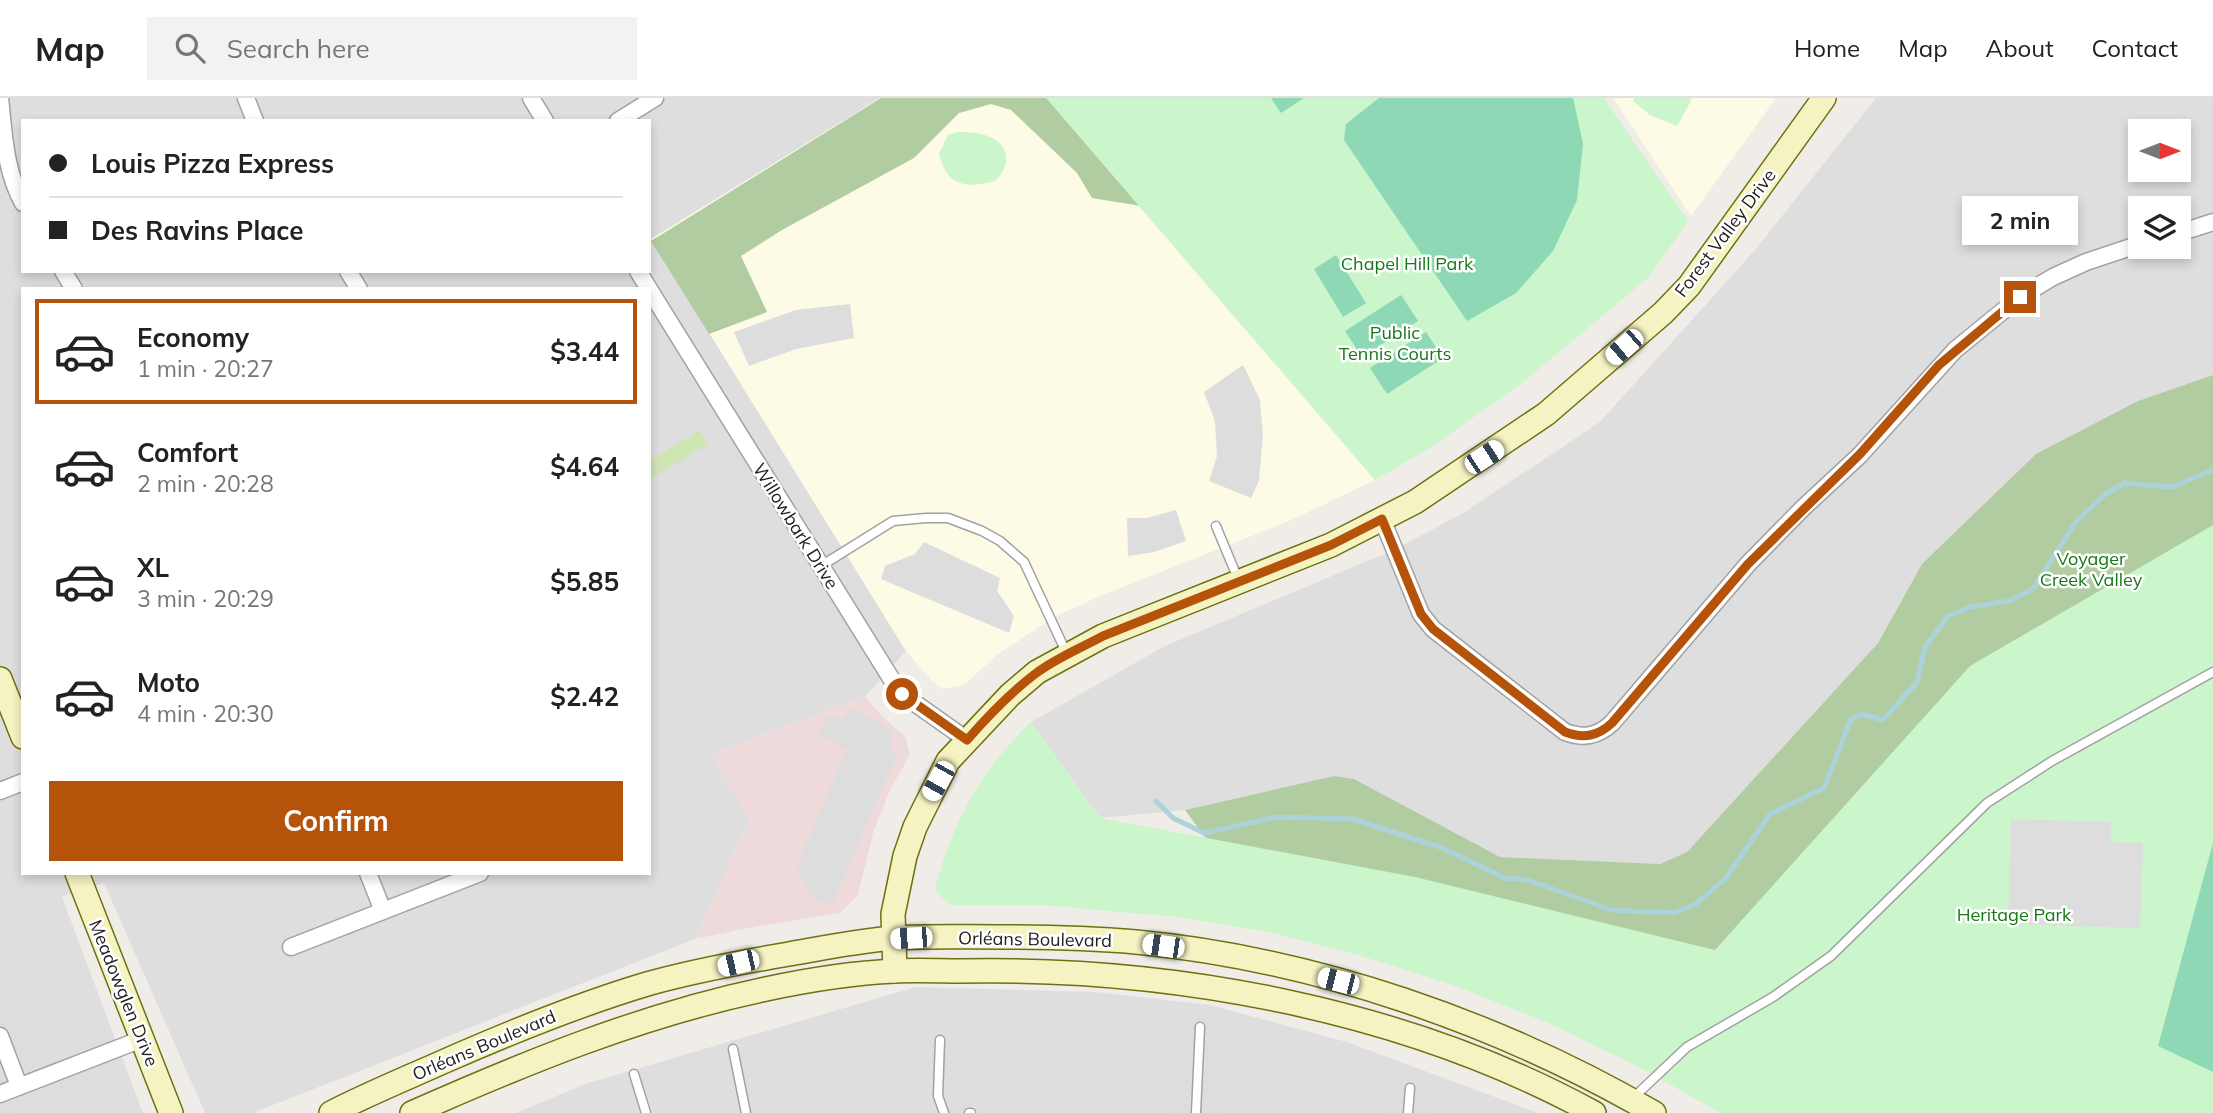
<!DOCTYPE html>
<html lang="en">
<head>
<meta charset="utf-8">
<style>
	body { margin:0; font-family:Mulish,sans-serif; background:#f2f2f2; color:#222; height:100vh; display:flex; flex-direction:column; font-size:26px; white-space:nowrap }
	* { box-sizing:border-box; margin:0 }
	p { font-size:23px; color:#767676 }
	.icon { flex:none; width:38px; height:38px; fill:none; stroke:currentColor; stroke-width:2; stroke-linecap:round; stroke-linejoin:round }
	.map { position:relative; flex:1; overflow:hidden }
	.side { position:absolute; left:21px; top:189px; width:630px; height:588px; display:flex; flex-direction:column; background:#fff; border-radius:0px; box-shadow:0 4px 10px #0003 }
	.side>* { flex:none }
	.hud { position:absolute; left:21px; top:21px; width:630px; height:154px; border-radius:0px; box-shadow:0 4px 10px #0003; display:grid; align-content:center; height:154px; padding:0 28px; background:#fff }
	.needle { width:46px; rotate:90deg }
	.fabs { position:absolute; left:2128px; top:21px; display:grid; gap:14px }
	.fabs a { display:grid; place-items:center; width:63px; height:63px; border-radius:0px; background:#fff; box-shadow:0 4px 10px #0003; font-size:35px }
	.end { position:absolute; width:32px; height:32px; margin:-16px; border:9px solid #b45309; background:#fff; box-shadow:0 0 0 4px #fff }
	.from { border-radius:50% }
	.bubble { position:absolute; height:49px; border-radius:0px; background:#fff; box-shadow:0 4px 10px #0003; font-size:23px; font-weight:700; line-height:49px; text-align:center }
	.car { position:absolute; width:21px; height:42px; margin:-21px -10px; border-radius:9px; box-shadow:0 0 5px 2px #0007; background:linear-gradient(#fff 24%,#345 0 40%,#fff 0 76%,#345 0 86%,#fff 0) }
	.hud b { display:flex; align-items:center; gap:24px; height:66px; font-size:26px }
	.hud b+b { border-top:2px solid #e0e0e0 }
	.hud i { width:18px; height:18px; background:#222 }
	ul { padding:12px 0 0; list-style:none }
	li { display:flex; align-items:center; gap:21px; height:105px; margin:0 14px 10px; padding:0 14px; border:4px solid transparent; border-radius:0px }
	li div { flex:1 }
	li b { display:block; font-size:26px }
	li em { font-style:normal; font-weight:700 }
	li.active { border-color:#b45309 }
	li>.icon { width:63px; height:63px; stroke-width:1.5 }
	.button { display:flex; gap:14px; margin-top:auto; padding:14px 28px }
	.button a { flex:1; height:80px; border-radius:0px; background:#b45309; color:#fff; font-size:28px; font-weight:700; line-height:80px; text-align:center }
	header { display:flex; align-items:center; gap:42px; box-sizing:border-box; height:98px; padding:0 35px; background:#fff; border-bottom:2px solid #e0e0e0 }
	header strong { font-size:33px }
	nav { display:flex; gap:38px; margin-inline-start:auto; font-size:24px }
	.search { width:490px; height:63px; background:#f2f2f2; display:flex; align-items:center; gap:18px; box-sizing:border-box; padding:0 24px; border-radius:0px; color:#767676; font-size:26px }
	.map>svg:first-child { display:block }
</style>
</head>
<body>
<header>
<strong>Map</strong>
<div class="search"><svg class="icon" aria-label="search" viewBox="0 0 24 24"><circle cx="10" cy="10" r="6"/><path d="M15 15l6 6"/></svg>Search here</div>
<nav><a>Home</a><a>Map</a><a>About</a><a>Contact</a></nav>
</header>
<div class="map">
<svg width="2213" height="1015" viewBox="0 0 2213 1015">
	<rect width="100%" height="100%" fill="#f0ede9"/>
	<g fill="#dfdede" fill-rule="evenodd">
		<path d="M0 0H880L652 141 906 553 865 599 712 656 749 722 695 841 253 1015H205L104 785 62 799 143 1015H0ZM23 23H649V173H23ZM23 191H649V775H23Z"/>
		<path d="M1876 0H2213V277L2138 303 1922 466 1878 545 1687 754 1660 766 1500 759 1354 681 1334 678 1185 712 1100 720 1031 624 1165 548 1396 451 1465 414 1600 324 1755 152ZM2140 33H2179V72H2140ZM2140 110H2179V149H2140Z"/>
		<polygon points="916,889 1096,894 1210,907 1347,944 1538,1015 516,1015 585,986"/>
	</g>
	<polygon fill="#efdadb" points="865,599 884,620 905,638 910,657 891,690 874,732 858,797 840,815 759,828 695,841 749,722 712,656"/>
	<g fill="#fdfbe5">
		<polygon points="880,0 1046,0 1375,382 1289,423 1098,499 1056,518 998,556 964,587 942,591 932,583 906,553 651,141"/>
		<polygon points="1613,0 1776,0 1691,118"/>
	</g>
	<polygon fill="#d0e5b4" points="699,332 708,346 649,382 649,363"/>
	<g fill="#b1cca1">
		<polygon points="881,0 1228,0 1190,116 1092,100 1077,75 1011,12 991,6 959,15 914,60 782,132 741,158 767,214 709,236 651,143"/>
		<polygon points="2213,277 2213,544 1731,887 1215,753 1185,712 1334,678 1354,681 1500,759 1660,766 1687,754 1878,545 1922,466 2036,356 2138,303"/>
	</g>
	<g fill="#cbf5cb">
		<polygon points="1046,0 1604,0 1688,123 1649,179 1522,285 1436,346 1375,382"/>
		<polygon points="1634,0 1690,0 1691,3 1677,28 1650,17 1633,3"/>
		<path d="M957 34C966 34 976 34 985 37 1009 45 1013 65 995 83 965 91 947 88 939 56L948 37Z"/>
		<path d="M2213 427V1015H1721L1635 967 1546 924 1453 887 1358 857 1269 834 1178 819 1041 807H949L935 792C951 726 982 671 1031 624L1100 720 1415 779 1715 852 1970 568Z"/>
	</g>
	<g fill="#8ed8b6">
		<polygon points="1271,0 1304,0 1281,15"/>
		<polygon points="1379,0 1573,0 1583,46 1577,102 1553,153 1516,195 1467,223 1344,42 1346,26"/>
		<polygon points="1336,157 1366,205 1343,219 1314,171"/>
		<polygon points="1401,197 1418,223 1362,259 1345,233"/>
		<polygon points="1426,234 1443,260 1387,296 1370,270"/>
		<polygon points="2213,745 2213,974 2158,948"/>
	</g>
	<g fill="#ddd">
		<polygon points="850,206 854,240 796,251 749,268 734,234 796,212"/>
		<polygon points="1243,267 1260,302 1263,337 1259,383 1251,400 1209,383 1217,358 1215,323 1204,294"/>
		<polygon points="1176,412 1186,443 1154,454 1128,458 1127,420 1147,420"/>
		<polygon points="924,444 1000,480 997,493 1014,518 1009,535 881,481 885,468 915,456"/>
		<polygon points="851,610 893,633 889,649 897,657 832,806 814,802 796,770 847,651 818,636 828,617 843,621"/>
		<polygon points="2011,721 2111,724 2110,744 2143,745 2140,830 2008,826"/>
		<polygon points="0,863 38,963 26,968 27,970 36,971 99,947 109,978 16,1015 0,1015"/>
		<polygon points="1174,924 1225,928 1221,1015 1171,1015"/>
		<polygon points="1384,987 1433,989 1432,1015 1383,1015"/>
	</g>
	<g fill="none" stroke-linecap="round" stroke-linejoin="round">
		<polyline stroke="#add3da" stroke-width="5" points="1156,703 1173,720 1204,735 1277,719 1352,721 1440,749 1505,780 1528,782 1611,812 1674,815 1696,806 1726,780 1770,716 1824,690 1851,621 1862,616 1883,622 1917,584 1925,549 1948,518 1971,509 2009,503 2033,491 2075,425 2104,397 2124,385 2172,389 2213,372"/>
		<g stroke="#a2a2a2" stroke-width="11">
			<g id="lane">
				<polyline points="1216,428 1238,481"/>
				<polyline points="821,468 893,423 926,420 948,420 982,433 1000,443 1024,464 1067,556"/>
				<polyline points="940,942 938,998 944,1015"/>
				<polyline points="733,951 746,1015"/>
				<polyline points="634,976 646,1015"/>
				<polyline points="1633,1000 1687,949 1773,899 1831,858 1987,705 2052,663 2213,574"/>
				<polyline points="969,1015 971,1015"/>
				<polyline points="1196,1015 1200,929"/>
				<polyline points="1408,1015 1410,990"/>
			</g>
		</g>
		<g stroke="#a2a2a2" stroke-width="19">
			<g id="street">
				<path d="M0 0C4 36 5 73 23 105"/>
				<polyline points="246,0 255,23"/>
				<polyline points="531,0 545,23"/>
				<polyline points="618,23 655,0"/>
				<polyline points="2179,135 2213,124"/>
				<polyline points="63,173 74,191"/>
				<polyline points="348,173 359,191"/>
				<polyline points="638,173 649,191"/>
				<polyline points="649,191 892,582 902,596 967,642"/>
				<path d="M1382 421 1421 516 1433 531 1565 634C1584 641 1598 638 1612 625L1748 466 1803 410 1860 357 1955 252 2020 199 2053 179 2086 164 2140 146"/>
				<polyline points="0,693 23,684"/>
				<polyline points="368,775 383,813"/>
				<polyline points="291,849 480,775"/>
				<polyline points="0,938 19,988"/>
				<polyline points="0,996 142,941"/>
			</g>
		</g>
		<g stroke="#6e710f" stroke-width="26">
			<g id="secondary">
				<polyline points="0,581 23,639"/>
				<polyline points="77,775 171,1015"/>
				<polyline points="895,873 893,816 905,758 915,729 948,663 1010,597 1037,574 1103,538 1331,447 1415,404 1546,316 1663,215 1689,188 1824,0"/>
				<path d="M331 1015C368 996 407 980 445 963 511 934 577 907 647 886 693 873 742 864 789 856 823 850 858 843 893 840 927 838 962 839 997 839 1043 839 1090 840 1136 844 1315 861 1499 925 1654 1015"/>
				<path d="M412 1015C527 964 642 917 766 891 808 882 852 875 895 873 917 872 940 873 962 873 1176 869 1406 912 1594 1015"/>
			</g>
		</g>
		<use href="#lane" stroke="#fff" stroke-width="8"/>
		<use href="#street" stroke="#fff" stroke-width="16"/>
		<use href="#secondary" stroke="#f5f3c2" stroke-width="23"/>
	</g>
	<g fill="none" stroke-linecap="round" stroke-linejoin="round">
		<path stroke="#b45309" stroke-width="9" d="M902 596 967 642C988 618 1010 595 1035 576 1056 560 1081 550 1103 538L1331 447 1382 421 1421 516 1433 531 1565 634C1584 641 1598 638 1612 625L1748 466 1860 356 1939 267 2020 199"/>
	</g>
	<g text-anchor="middle" dominant-baseline="central" stroke-width="5" stroke-linejoin="round" paint-order="stroke">
		<g font-size="18" fill="#212121" stroke="#fff">
			<text transform="translate(1725 135) rotate(-53)">Forest Valley Drive</text>
			<text transform="translate(796 428) rotate(58)">Willowbark Drive</text>
			<text transform="translate(1035 841) rotate(1)">Orléans Boulevard</text>
			<text transform="translate(124 895) rotate(68)">Meadowglen Drive</text>
			<text transform="translate(484 947) rotate(-23)">Orléans Boulevard</text>
		</g>
		<g font-size="18" fill="#167817" stroke="#fff">
			<text x="1407" y="165">Chapel Hill Park</text>
			<text x="1395" y="234">Public<tspan x="1395" dy="21">Tennis Courts</tspan></text>
			<text x="2091" y="460">Voyager<tspan x="2091" dy="21">Creek Valley</tspan></text>
			<text x="2014" y="816">Heritage Park</text>
		</g>
	</g>
</svg>
<div class="fabs">
<a><svg class="needle" viewBox="-14 -14 28 28"><path d="M0-13l5 13h-10z" fill="#e53935"/><path d="M0 13l5-13h-10z" fill="#767676"/></svg></a>
<a><svg class="icon" aria-label="layers" viewBox="0 0 24 24"><path d="M12 4l9 5-9 5-9-5zM3 14l9 5 9-5"/></svg></a>
</div>
<i class="end from" style="left:902px;top:596px"></i>
<i class="end" style="left:2020px;top:199px"></i>
<div class="bubble" style="left:1962px;top:98px;width:116px">2 min</div>
<i class="car" style="left:1624px;top:249px;rotate:229deg"></i>
<i class="car" style="left:1484px;top:359px;rotate:57deg"></i>
<i class="car" style="left:938px;top:683px;rotate:209deg"></i>
<i class="car" style="left:911px;top:840px;rotate:267deg"></i>
<i class="car" style="left:1163px;top:848px;rotate:278deg"></i>
<i class="car" style="left:738px;top:865px;rotate:257deg"></i>
<i class="car" style="left:1338px;top:883px;rotate:284deg"></i>
<div class="hud">
<b><i class="from"></i>Louis Pizza Express</b>
<b><i></i>Des Ravins Place</b>
</div>
<section class="side">
<ul>
<li class="active"><svg class="icon" aria-label="car" viewBox="0 0 24 24"><path d="M5 17H2v-5l4-1 3-4h7l3 4 3 1v5h-3M9 17h6M6 11h13"/><circle cx="7" cy="17" r="2"/><circle cx="17" cy="17" r="2"/></svg><div><b>Economy</b><p>1 min · 20:27</p></div><em>$3.44</em></li>
<li><svg class="icon" aria-label="car" viewBox="0 0 24 24"><path d="M5 17H2v-5l4-1 3-4h7l3 4 3 1v5h-3M9 17h6M6 11h13"/><circle cx="7" cy="17" r="2"/><circle cx="17" cy="17" r="2"/></svg><div><b>Comfort</b><p>2 min · 20:28</p></div><em>$4.64</em></li>
<li><svg class="icon" aria-label="car" viewBox="0 0 24 24"><path d="M5 17H2v-5l4-1 3-4h7l3 4 3 1v5h-3M9 17h6M6 11h13"/><circle cx="7" cy="17" r="2"/><circle cx="17" cy="17" r="2"/></svg><div><b>XL</b><p>3 min · 20:29</p></div><em>$5.85</em></li>
<li><svg class="icon" aria-label="car" viewBox="0 0 24 24"><path d="M5 17H2v-5l4-1 3-4h7l3 4 3 1v5h-3M9 17h6M6 11h13"/><circle cx="7" cy="17" r="2"/><circle cx="17" cy="17" r="2"/></svg><div><b>Moto</b><p>4 min · 20:30</p></div><em>$2.42</em></li>
</ul>
<div class="button"><a>Confirm</a></div>
</section>
</div>
</body>
</html>
